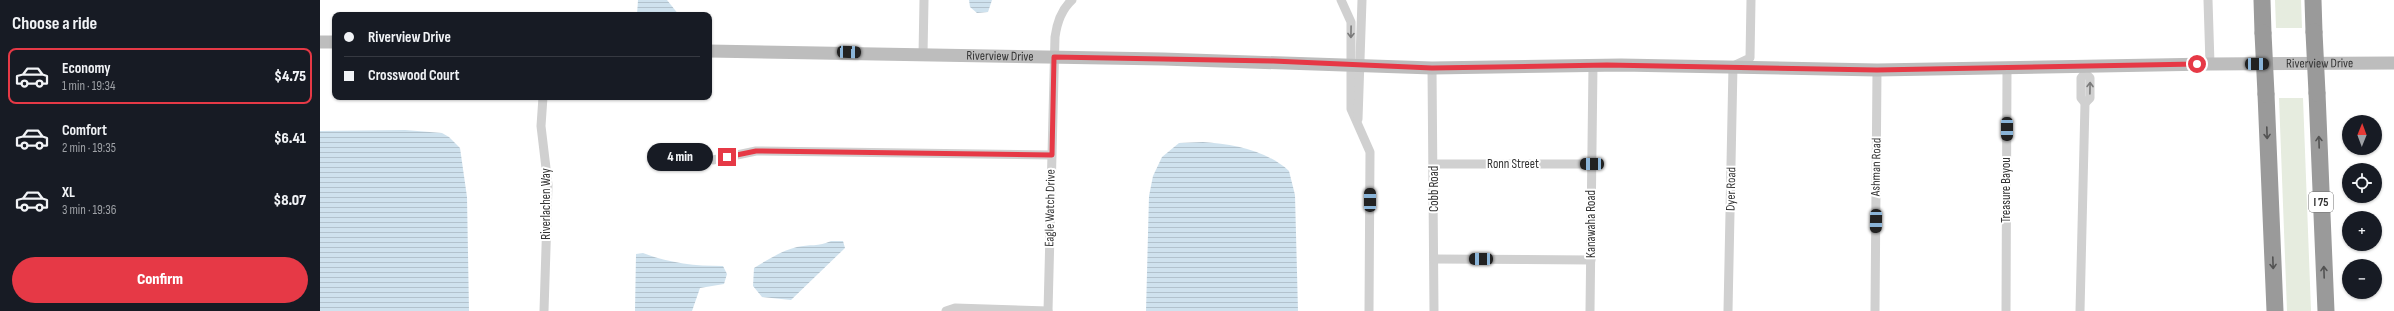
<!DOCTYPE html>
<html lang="en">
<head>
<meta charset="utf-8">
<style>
	body { margin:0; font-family:"Sofia Sans Condensed",sans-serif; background:#242831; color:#f1f3f6; height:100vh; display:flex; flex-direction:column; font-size:15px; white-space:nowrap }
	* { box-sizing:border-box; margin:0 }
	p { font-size:13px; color:#9ea1a6 }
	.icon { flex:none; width:22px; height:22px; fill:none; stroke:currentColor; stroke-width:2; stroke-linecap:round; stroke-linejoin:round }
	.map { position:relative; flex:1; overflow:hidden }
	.side { display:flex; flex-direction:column; background:#171b24; width:320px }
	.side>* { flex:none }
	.banner { position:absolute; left:12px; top:12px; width:380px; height:88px; border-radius:8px; box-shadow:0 1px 3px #0004; display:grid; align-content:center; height:88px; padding:0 12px; background:#171b24 }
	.needle { width:26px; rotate:1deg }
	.fabs { position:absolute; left:2022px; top:115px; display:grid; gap:8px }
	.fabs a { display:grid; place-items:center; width:40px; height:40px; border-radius:50%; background:#171b24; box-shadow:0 1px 3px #0004; font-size:20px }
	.end { position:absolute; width:18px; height:18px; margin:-9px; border:5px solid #e63946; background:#fff; box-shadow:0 0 0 2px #fff }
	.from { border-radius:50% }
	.bubble { position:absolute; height:28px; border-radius:14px; background:#171b24; box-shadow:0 1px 3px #0004; font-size:13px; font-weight:800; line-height:28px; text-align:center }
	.car { position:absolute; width:12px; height:24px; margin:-12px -6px; border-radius:5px; box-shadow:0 0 3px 1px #0007; background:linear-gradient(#222 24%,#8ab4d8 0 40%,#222 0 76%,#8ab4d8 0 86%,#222 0) }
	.banner b { display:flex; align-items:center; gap:14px; height:38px; font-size:15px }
	.banner b+b { border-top:1px solid #363941 }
	.banner i { width:10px; height:10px; background:#f1f3f6 }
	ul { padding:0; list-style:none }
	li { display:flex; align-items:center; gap:12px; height:56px; margin:0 8px 6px; padding:0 4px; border:2px solid transparent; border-radius:8px }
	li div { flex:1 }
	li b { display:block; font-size:15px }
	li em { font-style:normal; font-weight:800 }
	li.current { border-color:#e63946 }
	li>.icon { width:36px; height:36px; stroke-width:1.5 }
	h2 { padding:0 12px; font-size:18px; line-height:48px }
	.button { display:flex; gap:8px; margin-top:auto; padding:8px 12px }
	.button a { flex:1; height:46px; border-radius:24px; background:#e63946; color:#fff; font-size:16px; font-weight:800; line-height:46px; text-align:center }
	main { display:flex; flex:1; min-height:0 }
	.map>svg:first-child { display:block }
</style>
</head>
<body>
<main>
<section class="side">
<h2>Choose a ride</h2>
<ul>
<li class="current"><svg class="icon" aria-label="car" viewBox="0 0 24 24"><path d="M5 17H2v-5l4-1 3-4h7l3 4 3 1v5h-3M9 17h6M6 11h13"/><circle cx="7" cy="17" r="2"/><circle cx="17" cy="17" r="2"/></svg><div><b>Economy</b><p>1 min · 19:34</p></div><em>$4.75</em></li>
<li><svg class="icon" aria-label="car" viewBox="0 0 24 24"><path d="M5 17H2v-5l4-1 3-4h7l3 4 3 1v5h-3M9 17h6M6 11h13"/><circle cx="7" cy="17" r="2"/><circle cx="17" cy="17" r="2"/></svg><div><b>Comfort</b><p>2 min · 19:35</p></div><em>$6.41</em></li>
<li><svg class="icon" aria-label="car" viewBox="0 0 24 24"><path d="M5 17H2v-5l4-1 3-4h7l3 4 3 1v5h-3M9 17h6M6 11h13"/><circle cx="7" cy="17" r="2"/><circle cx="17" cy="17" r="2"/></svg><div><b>XL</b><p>3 min · 19:36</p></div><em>$8.07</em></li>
</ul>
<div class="button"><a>Confirm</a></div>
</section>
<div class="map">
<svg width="2074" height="311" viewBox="0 0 2074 311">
	<defs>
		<pattern id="water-rules" width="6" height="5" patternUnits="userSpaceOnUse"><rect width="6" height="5" fill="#cfe2ee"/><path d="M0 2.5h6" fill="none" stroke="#b2c2cd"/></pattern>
	</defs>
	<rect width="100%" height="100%" fill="#fff"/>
	<g fill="#e6ecdf">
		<polygon points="1955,0 1981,0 1982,28 1956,28"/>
		<polygon points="1959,98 1983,98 1991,311 1967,311"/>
	</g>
	<g fill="url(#water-rules)">
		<polygon points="318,0 347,0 359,15 317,15"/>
		<polygon points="649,0 672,0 668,12 657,13 650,7"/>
		<polygon points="85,130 122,133 129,137 140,148 147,197 149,311 0,311 0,131"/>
		<path d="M883 142C913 144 946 150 969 171L975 195 978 311H826L829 196 833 176 842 157 859 143Z"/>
		<path d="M511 241H523L525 248 471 300 442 297 433 286 434 268C447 260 461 251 477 247 489 244 499 247 511 241Z"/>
		<path d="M323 253C349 263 374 266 403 266L407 274 404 284 380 288 372 311H315L316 254Z"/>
	</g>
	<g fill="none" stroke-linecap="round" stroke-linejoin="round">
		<g stroke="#d0d0d0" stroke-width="9">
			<polyline points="1021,0 1031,22 1031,109 1050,152 1049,311"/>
			<polyline points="1888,0 1890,64"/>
			<polyline points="603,55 604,0"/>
			<polyline points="1112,68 1114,311"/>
			<polyline points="223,97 221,126 228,185 224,311"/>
			<polyline points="1765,103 1770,98 1770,78 1765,73 1765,68"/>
			<polyline points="1038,119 1042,0"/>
			<polyline points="393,160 436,151 731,155"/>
			<polyline points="1114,164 1272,164"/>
			<polyline points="1114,259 1271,260"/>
			<polyline points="626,311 635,308 728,311"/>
			<path d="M728 311 735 37C737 22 741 10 752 0"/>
			<polyline points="1270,311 1273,65"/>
			<polyline points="1408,311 1413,66 1430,58 1431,0"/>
			<polyline points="1555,311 1557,70"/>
			<polyline points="1686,311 1687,69"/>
			<polyline points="1760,311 1765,103 1761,98 1761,78 1765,73"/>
		</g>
		<g stroke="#bdbdbd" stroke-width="13">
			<polyline points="0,42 15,42"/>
			<path id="s1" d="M389 51 843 59 1112 68 1301 65 1557 70 1890 64 2074 63"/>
		</g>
		<g stroke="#9a9a9a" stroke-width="17">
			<polyline points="1942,0 1943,33"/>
			<polyline points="1993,0 1994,32"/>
			<polyline points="1997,93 2006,311"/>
			<polyline points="1946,94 1955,311"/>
		</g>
		<g stroke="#9a9a9a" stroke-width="17">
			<polyline points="1994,32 1997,93"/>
			<polyline points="1943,33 1946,94"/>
		</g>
	</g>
	<defs><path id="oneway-shaft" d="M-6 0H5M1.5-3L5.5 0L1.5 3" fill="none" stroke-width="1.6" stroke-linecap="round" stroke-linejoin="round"/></defs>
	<g stroke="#7a7a7a">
		<use href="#oneway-shaft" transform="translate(1031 32) rotate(91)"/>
		<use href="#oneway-shaft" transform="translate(1770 88) rotate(-89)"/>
	</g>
	<g stroke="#525252">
		<use href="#oneway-shaft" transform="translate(1947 133) rotate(88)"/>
		<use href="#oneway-shaft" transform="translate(1999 142) rotate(-92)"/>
		<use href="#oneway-shaft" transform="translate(1953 263) rotate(88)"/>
		<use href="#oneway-shaft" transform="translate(2004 272) rotate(-92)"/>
	</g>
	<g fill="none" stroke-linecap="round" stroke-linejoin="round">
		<polyline stroke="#e63946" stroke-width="5" points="407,157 436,151 732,155 734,57 953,61 1112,68 1287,65 1557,70 1877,64"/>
	</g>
	<g text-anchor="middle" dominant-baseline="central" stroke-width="4" stroke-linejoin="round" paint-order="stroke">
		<rect fill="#fff" stroke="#707070" stroke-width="1" x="1989" y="192" width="24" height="20" rx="3"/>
		<g font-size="12" font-weight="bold" fill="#333">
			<text x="2001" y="202">I 75</text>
		</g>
		<g font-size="13" fill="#333" stroke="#fff">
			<text stroke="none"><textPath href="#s1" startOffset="291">Riverview Drive</textPath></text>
			<text stroke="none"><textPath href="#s1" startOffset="1611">Riverview Drive</textPath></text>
			<text x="1193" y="164">Ronn Street</text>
			<text transform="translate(1556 167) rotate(-89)">Ashman Road</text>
			<text transform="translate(1114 189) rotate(-90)">Cobb Road</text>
			<text transform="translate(1411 189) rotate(-89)">Dyer Road</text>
			<text transform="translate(1686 190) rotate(-90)">Treasure Bayou</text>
			<text transform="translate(226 204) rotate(-90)">Riverlachen Way</text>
			<text transform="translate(730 208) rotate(-89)">Eagle Watch Drive</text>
			<text transform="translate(1271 224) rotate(-90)">Kanawaha Road</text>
		</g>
	</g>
</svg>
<div class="fabs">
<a><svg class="needle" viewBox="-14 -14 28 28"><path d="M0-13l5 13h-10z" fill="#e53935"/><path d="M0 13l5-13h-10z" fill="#9ea1a6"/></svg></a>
<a><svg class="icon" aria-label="locate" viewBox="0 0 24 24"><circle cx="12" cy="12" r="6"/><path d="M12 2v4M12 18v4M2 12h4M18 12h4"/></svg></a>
<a>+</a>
<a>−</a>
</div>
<i class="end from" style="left:1877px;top:64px"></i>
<i class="end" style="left:407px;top:157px"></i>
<div class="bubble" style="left:327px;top:143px;width:66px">4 min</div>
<i class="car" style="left:529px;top:52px;rotate:92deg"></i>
<i class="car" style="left:1937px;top:64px;rotate:90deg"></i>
<i class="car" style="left:1687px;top:129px;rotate:180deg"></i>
<i class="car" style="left:1272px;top:164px;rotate:270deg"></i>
<i class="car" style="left:1050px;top:200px;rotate:0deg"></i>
<i class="car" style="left:1556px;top:221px;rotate:181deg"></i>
<i class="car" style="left:1161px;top:259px;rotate:270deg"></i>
<div class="banner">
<b><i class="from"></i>Riverview Drive</b>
<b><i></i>Crosswood Court</b>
</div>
</div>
</main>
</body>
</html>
